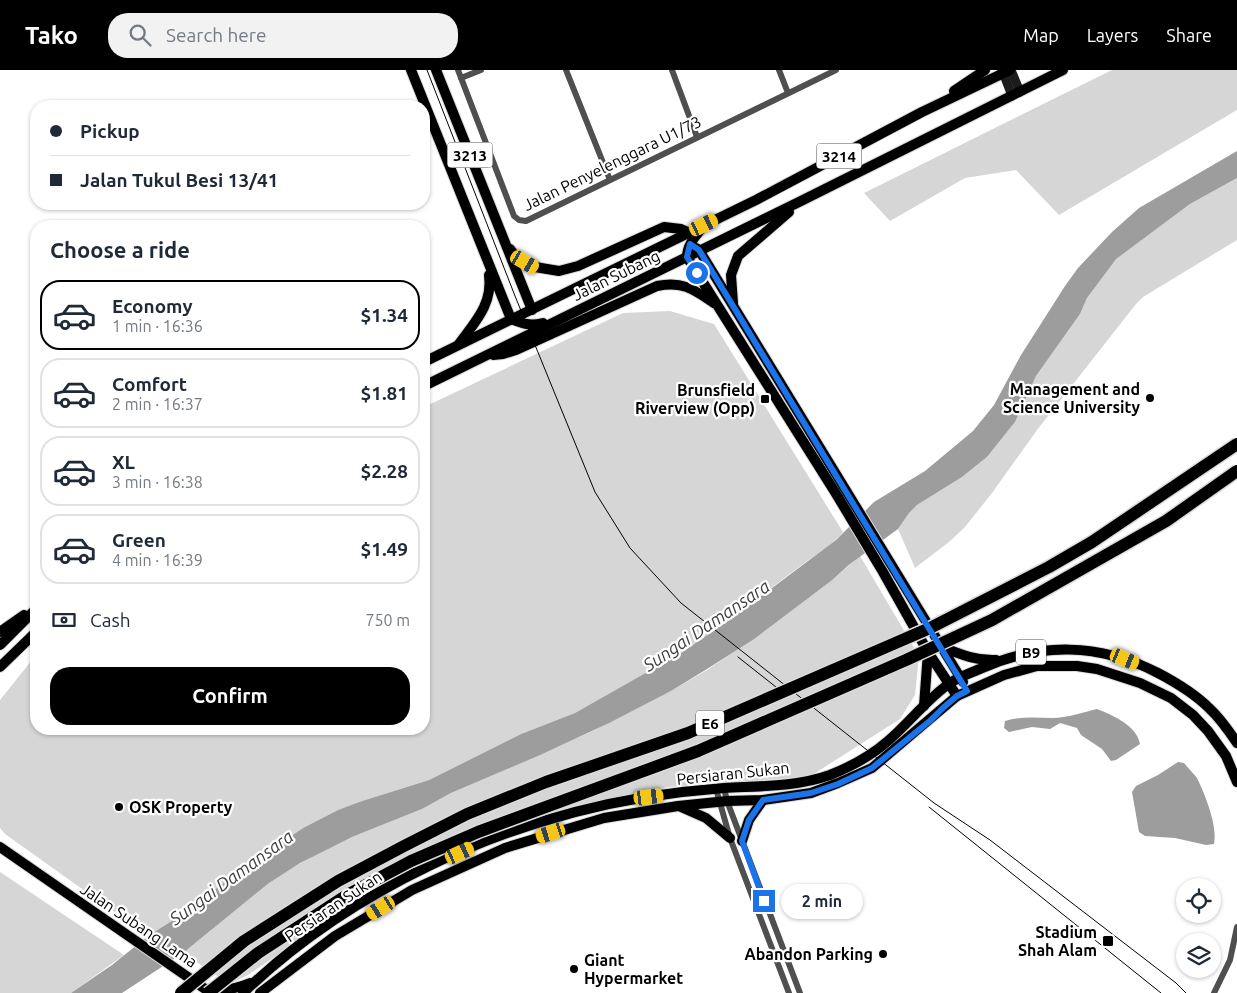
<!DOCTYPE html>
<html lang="en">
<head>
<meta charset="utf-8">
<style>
	body { margin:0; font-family:Ubuntu,sans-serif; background:#f2f2f3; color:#1f2937; height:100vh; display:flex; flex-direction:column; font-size:19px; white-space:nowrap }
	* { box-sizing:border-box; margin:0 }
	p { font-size:16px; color:#747a83 }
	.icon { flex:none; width:28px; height:28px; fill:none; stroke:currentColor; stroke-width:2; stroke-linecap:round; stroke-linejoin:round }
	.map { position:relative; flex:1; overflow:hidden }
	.side { position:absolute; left:30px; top:150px; width:400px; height:515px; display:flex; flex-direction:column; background:#fff; border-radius:20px; box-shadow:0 1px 4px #0004 }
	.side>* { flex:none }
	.guide { position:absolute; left:30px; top:30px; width:400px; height:110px; border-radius:20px; box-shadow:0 1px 4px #0004; display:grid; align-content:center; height:110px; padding:0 20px; background:#fff }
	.fabs { position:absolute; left:1176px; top:808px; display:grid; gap:10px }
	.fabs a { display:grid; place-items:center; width:45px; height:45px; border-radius:50%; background:#fff; box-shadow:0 1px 4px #0004; font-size:25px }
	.end { position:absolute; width:22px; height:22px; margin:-11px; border:6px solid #1a73e8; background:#fff; box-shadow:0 0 0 2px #fff }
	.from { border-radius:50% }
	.bubble { position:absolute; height:35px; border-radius:18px; background:#fff; box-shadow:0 1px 4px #0004; font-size:16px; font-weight:700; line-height:35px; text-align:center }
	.car { position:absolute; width:15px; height:30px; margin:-15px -8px; border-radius:6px; box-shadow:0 0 4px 1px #0007; background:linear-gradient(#f5c518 24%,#345 0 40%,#f5c518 0 76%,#345 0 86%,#f5c518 0) }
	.guide b { display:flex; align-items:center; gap:18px; height:48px; font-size:19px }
	.guide b+b { border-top:1px solid #e0e1e3 }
	.guide i { width:12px; height:12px; background:#1f2937 }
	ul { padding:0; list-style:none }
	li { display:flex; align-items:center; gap:15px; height:70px; margin:0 10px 8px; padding:0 10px; border:2px solid #e0e1e3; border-radius:20px }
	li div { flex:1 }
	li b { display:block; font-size:19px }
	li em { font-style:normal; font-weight:700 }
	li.current { border-color:#000 }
	li>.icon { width:45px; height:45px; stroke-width:1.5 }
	h2 { padding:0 20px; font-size:22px; line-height:60px }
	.pay { display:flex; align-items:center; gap:12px; height:55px; padding:0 20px; font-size:19px }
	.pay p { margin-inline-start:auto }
	.action { display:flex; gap:10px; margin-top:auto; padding:10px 20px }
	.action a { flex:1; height:58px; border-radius:20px; background:#000; color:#fff; font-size:20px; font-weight:700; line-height:58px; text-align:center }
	header { display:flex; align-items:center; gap:30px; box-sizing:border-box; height:70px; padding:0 25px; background:#000; color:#fff }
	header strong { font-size:24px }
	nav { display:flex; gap:28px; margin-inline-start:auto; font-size:18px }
	.search { width:350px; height:45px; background:#f2f2f3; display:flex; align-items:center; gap:12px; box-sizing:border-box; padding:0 18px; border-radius:20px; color:#747a83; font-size:19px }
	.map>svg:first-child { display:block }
</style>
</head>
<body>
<header>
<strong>Tako</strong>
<div class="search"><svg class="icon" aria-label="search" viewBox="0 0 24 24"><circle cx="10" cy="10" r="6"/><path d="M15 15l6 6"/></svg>Search here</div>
<nav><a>Map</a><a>Layers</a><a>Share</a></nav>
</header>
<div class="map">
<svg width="1237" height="923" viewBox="0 0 1237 923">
	<rect width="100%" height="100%" fill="#fff"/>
	<g fill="#d6d6d6">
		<polygon points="1112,0 1237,0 1237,40 1059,145 1016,100 965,108 890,151 864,123"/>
		<polygon points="1237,108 1237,170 1143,227 1136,234 1037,360 992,423 965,457 949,472 915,498 898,459 909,443 917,435 962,407 987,387 1015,352 1036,306 1080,244 1087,228 1115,189 1190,134"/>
		<path d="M670 241 714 254 843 462C833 474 820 482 807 491L711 563 663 594 575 643 521 664 429 710 359 732 338 740 303 758 236 803 189 840 148 866 5 764 0 758V630L36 585V659H424V337L623 243Z"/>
		<polygon points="860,486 919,586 915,625 900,649 809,707 669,717 603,730 400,807 327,851 248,905 229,914 183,883 269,813 283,803 318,783 352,767 422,739 451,723 588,663 671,621 707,600 767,559 831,511"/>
		<polygon points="0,802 124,885 71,923 0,923"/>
	</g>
	<g fill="#9d9d9d">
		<polygon points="1237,81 1237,108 1190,134 1116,189 1087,228 1080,244 1036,306 1015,352 987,387 962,407 917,435 909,443 898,459 850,494 831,511 754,569 707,599 671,621 609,653 540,685 451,723 422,739 352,767 300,793 269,813 183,883 122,923 71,923 112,895 148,866 189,840 236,803 303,758 338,740 359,732 429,710 521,664 575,643 681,583 728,551 836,470 874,432 925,401 973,361 994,335 1021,285 1065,216 1078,198 1112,162 1139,138"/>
		<path d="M1097 639C1113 645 1137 656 1140 674L1116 690 1111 691 1102 679 1081 665 1077 658 1060 653 1050 659 1032 657 1009 662 1004 658 1005 651C1021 646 1037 648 1053 648 1066 648 1084 642 1097 639Z"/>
		<path d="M1178 692 1184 693C1188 698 1193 703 1197 708 1205 724 1218 757 1214 774L1206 775 1175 768 1145 766 1139 762 1132 722 1136 716 1158 705Z"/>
	</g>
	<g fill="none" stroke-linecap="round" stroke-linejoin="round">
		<g stroke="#dbdbdb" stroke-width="12">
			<g id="primary">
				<polyline points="411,0 511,249"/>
				<polyline points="436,0 532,240"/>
				<polyline points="954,21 985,0"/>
				<path d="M702 158C695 167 687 175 687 187L835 422 883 502 928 582 957 626"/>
				<polyline points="696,178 699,180 963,612"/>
				<polyline points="510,179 515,186 535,197 559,201 578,196 664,157 681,159 690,163"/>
				<polyline points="733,233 731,205 738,186 789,142"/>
				<path d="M511 249C523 254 530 256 543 253"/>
				<path d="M459 274C475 252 493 234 489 205"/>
				<path d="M493 285 503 284 516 280 657 216C683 211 693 219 714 233"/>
				<polyline points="424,292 756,130 922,42 1010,0"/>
				<polyline points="424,316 803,130 1063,0"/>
				<polyline points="0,562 24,545"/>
				<polyline points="0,575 36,539"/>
				<path d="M942 577C960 584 976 591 996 590"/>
				<polyline points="0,597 36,562"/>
				<polyline points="924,636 928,582"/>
				<polyline points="681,737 706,748 730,768"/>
				<polyline points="742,771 749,750 763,730"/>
				<polyline points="0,777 211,923"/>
				<path d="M209 919C224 921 236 919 250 913"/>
				<path d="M243 923C350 820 500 751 646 727 672 723 698 720 724 718 759 716 796 717 830 705 850 697 872 685 888 671 909 653 927 629 950 613 959 607 970 603 980 599 1039 572 1100 573 1158 603 1177 613 1194 623 1209 638 1220 648 1229 661 1237 673"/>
				<polyline points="260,923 335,866 412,820 505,778 604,748 678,736 727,731 763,730 811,723 838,713 872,698 957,626 1004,605 1037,596 1077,596 1097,599 1140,613 1171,628 1193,645 1208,661 1226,686 1237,712"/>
			</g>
		</g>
		<g stroke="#4f4f4f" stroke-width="6">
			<polyline points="458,0 514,146 519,150 526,151 836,0"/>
			<polyline points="566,0 610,110"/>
			<polyline points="672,0 697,67"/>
			<polyline points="779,0 788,23"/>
			<polyline points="461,8 481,0"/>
			<polyline points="724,718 727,731 800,923"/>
			<polyline points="716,719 730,768 789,923"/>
			<polyline points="1214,923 1230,890 1237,857"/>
		</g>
		<g stroke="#1c1c1c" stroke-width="9">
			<polyline points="1002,0 1012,26"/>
			<polyline points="1011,0 1020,22"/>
		</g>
		<use href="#primary" stroke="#000" stroke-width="10"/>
		<g stroke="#000" stroke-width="1">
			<polyline points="427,0 515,226 595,422 630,478 681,533 934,733 990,770 1176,913 1186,923"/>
			<polyline points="738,587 781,621"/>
			<polyline points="929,737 1161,923"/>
		</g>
		<g stroke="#dbdbdb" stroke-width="15" stroke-linecap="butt">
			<g id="highway-bridge">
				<polyline points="181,923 244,871 338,811 404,776 467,744 546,712 688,663 930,558 1049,497 1092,472 1237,374"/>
				<polyline points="208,923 258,883 347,825 411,791 478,762 698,681 906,590 992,550 1166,451 1237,401"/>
			</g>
		</g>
		<use href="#highway-bridge" stroke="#000" stroke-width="12"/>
	</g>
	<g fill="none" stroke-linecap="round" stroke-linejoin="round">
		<polyline stroke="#1a73e8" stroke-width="6" points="697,203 687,187 690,174 699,180 967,621 957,626 944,637 931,650 872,698 838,714 811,723 763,730 749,750 742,771 764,831"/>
	</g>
	<g fill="#000" stroke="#fff" stroke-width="2">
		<circle cx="1150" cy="328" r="5"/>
		<rect x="760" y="324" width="10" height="10" rx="2.5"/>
		<circle cx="119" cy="737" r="5"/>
		<rect x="1102" y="865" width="12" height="12" rx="2.5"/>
		<circle cx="883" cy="884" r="5"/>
		<circle cx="574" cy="899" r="5"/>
	</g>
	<g text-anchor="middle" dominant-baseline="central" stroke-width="4.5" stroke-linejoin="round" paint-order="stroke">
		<g fill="#fff" stroke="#4c4c4c" stroke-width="1">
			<rect x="447.5" y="72.5" width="45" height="25" rx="4"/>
			<rect x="816.5" y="73.5" width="45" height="25" rx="4"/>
			<rect x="1016" y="569.5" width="30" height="25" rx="4"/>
			<rect x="696" y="640.5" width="28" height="25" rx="4"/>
		</g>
		<g font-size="15" font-weight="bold" fill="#000">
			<text x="470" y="85">3213</text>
			<text x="839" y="86">3214</text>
			<text x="1031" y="582">B9</text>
			<text x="710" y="653">E6</text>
		</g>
		<g font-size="16" fill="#000" stroke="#fff">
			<text transform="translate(612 93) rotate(-26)">Jalan Penyelenggara U1/73</text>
			<text transform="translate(616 205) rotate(-26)">Jalan Subang</text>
			<text transform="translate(733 703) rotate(-6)">Persiaran Sukan</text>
			<text transform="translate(333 836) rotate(-34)">Persiaran Sukan</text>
			<text transform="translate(139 855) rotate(34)">Jalan Subang Lama</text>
		</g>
		<g font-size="16" font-weight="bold" fill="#000" stroke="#fff" text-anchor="end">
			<text x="1140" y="319">Management and<tspan x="1140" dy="18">Science University</tspan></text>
			<text x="755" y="320">Brunsfield<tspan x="755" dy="18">Riverview (Opp)</tspan></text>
			<text x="129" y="737" text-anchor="start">OSK Property</text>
			<text x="1097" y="862">Stadium<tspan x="1097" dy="18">Shah Alam</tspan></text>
			<text x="873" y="884">Abandon Parking</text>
			<text x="584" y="890" text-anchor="start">Giant<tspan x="584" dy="18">Hypermarket</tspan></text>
		</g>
		<g font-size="18" font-style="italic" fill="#3e3e3e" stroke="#fff">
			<text transform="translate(706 555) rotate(-34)">Sungai Damansara</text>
			<text transform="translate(231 807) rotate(-36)">Sungai Damansara</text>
		</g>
	</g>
</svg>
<div class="fabs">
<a><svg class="icon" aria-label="locate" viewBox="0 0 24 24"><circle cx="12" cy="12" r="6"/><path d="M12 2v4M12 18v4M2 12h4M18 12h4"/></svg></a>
<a><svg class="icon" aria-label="layers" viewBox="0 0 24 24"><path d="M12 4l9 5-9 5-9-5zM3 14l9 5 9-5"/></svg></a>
</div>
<i class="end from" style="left:697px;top:203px"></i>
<i class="end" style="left:764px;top:831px"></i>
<div class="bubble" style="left:781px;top:814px;width:82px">2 min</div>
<i class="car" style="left:704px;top:155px;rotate:64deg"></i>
<i class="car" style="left:525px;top:192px;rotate:120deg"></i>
<i class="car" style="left:1125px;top:589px;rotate:112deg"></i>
<i class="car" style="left:649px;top:727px;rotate:83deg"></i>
<i class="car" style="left:551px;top:763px;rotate:252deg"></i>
<i class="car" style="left:460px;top:783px;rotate:65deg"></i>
<i class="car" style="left:381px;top:838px;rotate:239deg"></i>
<div class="guide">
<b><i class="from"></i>Pickup</b>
<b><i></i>Jalan Tukul Besi 13/41</b>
</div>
<section class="side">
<h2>Choose a ride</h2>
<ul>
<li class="current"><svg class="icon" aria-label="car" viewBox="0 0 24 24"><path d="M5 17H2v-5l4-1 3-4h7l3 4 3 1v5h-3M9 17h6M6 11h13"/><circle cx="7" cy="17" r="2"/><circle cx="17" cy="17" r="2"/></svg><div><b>Economy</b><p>1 min · 16:36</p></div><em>$1.34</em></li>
<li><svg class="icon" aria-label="car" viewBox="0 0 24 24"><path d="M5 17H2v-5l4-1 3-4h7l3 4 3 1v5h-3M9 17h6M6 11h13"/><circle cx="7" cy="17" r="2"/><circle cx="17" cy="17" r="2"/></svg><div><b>Comfort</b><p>2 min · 16:37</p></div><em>$1.81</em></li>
<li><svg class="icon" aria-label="car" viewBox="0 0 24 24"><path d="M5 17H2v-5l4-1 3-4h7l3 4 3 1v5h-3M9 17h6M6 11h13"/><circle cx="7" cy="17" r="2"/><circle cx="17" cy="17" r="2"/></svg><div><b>XL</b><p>3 min · 16:38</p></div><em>$2.28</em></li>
<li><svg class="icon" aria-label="car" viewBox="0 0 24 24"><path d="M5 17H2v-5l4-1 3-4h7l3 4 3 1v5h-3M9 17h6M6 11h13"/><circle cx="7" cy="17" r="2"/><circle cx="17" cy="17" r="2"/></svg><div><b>Green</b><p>4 min · 16:39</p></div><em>$1.49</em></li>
</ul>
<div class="pay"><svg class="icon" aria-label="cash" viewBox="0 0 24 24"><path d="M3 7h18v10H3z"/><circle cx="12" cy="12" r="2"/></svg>Cash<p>750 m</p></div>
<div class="action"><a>Confirm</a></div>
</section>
</div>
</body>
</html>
